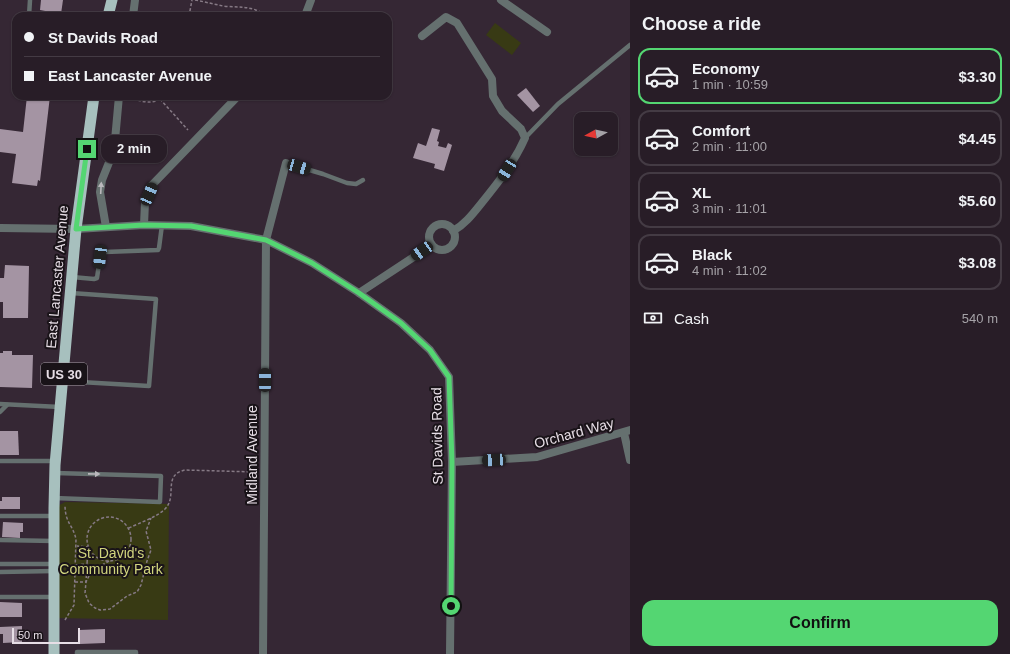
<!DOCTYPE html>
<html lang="en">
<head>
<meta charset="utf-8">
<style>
	body { margin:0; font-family:Helvetica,sans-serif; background:#30262f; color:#f1f3f6; height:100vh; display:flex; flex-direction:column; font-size:15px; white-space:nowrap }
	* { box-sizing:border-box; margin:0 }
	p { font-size:13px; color:#a5a2a7 }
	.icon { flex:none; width:22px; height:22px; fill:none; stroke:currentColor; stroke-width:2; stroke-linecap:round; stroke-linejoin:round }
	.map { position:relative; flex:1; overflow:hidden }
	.panel { display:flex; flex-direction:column; background:#281d27; width:380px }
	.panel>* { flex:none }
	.hud { position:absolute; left:12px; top:12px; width:380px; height:88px; border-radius:12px; box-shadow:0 1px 3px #0004,0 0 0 1px #443b44; display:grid; align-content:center; height:88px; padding:0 12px; background:#281d27 }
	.needle { width:26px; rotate:262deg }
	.controls { position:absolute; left:574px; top:112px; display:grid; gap:8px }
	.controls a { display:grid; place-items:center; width:44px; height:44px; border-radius:8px; background:#281d27; box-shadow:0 1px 3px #0004,0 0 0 1px #443b44; font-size:20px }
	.scale { position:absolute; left:12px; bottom:10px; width:68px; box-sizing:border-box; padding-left:4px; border:2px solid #e7dee6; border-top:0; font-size:11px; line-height:14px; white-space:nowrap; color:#e7dee6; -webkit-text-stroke:3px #191318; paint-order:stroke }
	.end { position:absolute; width:18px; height:18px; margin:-9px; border:5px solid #54d672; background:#111; box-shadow:0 0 0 2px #111 }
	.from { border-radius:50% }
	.bubble { position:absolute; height:28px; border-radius:12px; background:#281d27; box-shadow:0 1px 3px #0004,0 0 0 1px #443b44; font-size:13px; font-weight:700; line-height:28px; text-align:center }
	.car { position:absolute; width:12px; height:24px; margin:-12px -6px; border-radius:5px; box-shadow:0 0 3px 1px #0007; background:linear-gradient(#222 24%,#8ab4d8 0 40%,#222 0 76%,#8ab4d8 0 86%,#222 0) }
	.hud b { display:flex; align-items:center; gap:14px; height:38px; font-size:15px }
	.hud b+b { border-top:1px solid #443b44 }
	.hud i { width:10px; height:10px; background:#f1f3f6 }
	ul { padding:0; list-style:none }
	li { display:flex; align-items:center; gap:12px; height:56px; margin:0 8px 6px; padding:0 4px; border:2px solid #443b44; border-radius:12px }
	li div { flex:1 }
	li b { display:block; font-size:15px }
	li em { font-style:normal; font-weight:700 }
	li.on { border-color:#54d672 }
	li>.icon { width:36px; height:36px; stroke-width:1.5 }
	h2 { padding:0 12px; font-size:18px; line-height:48px }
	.pay { display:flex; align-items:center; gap:10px; height:44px; padding:0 12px; font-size:15px }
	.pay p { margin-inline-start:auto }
	.action { display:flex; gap:8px; margin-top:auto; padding:8px 12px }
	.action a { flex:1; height:46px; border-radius:12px; background:#54d672; color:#111; font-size:16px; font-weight:700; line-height:46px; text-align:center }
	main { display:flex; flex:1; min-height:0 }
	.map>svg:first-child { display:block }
</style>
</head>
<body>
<main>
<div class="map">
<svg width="630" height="654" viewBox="0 0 630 654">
	<rect width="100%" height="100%" fill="#352734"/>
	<g fill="#383a14">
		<polygon points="495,23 521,43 512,55 486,35"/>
		<polygon points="65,502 169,504 168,620 54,618 54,508"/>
	</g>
	<g fill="#a494a3">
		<polygon points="41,0 63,0 61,14 40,10"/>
		<polygon points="526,88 540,106 533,112 517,95"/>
		<polygon points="27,96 50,96 40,181 38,180 37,186 12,183 16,154 0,152 0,129 23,132"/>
		<polygon points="432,128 440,130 437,141 439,142 438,146 446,148 448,143 452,145 444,171 434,168 435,164 413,158 418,143 426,146"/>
		<polygon points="5,265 29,266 28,318 3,318 3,302 0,302 0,278 4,278"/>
		<polygon points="3,351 12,351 12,355 33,355 32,388 0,387 0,353 3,353"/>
		<polygon points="0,431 18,431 19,455 0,455"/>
		<polygon points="2,497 20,497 20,509 0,509 0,501 2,501"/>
		<polygon points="3,522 23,523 23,532 20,532 20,538 2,537"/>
		<polygon points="0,602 22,603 22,617 0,617"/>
		<polygon points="22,626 22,642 3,643 3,634 0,634 0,627"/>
		<polygon points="105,629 105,643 80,644 79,630"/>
	</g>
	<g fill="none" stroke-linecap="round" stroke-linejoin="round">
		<g stroke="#867a85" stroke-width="1.5" stroke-dasharray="3 2" stroke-linecap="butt">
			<path d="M195 0C205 2 214 4 223 6 239 8 253 5 266 16"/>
			<polyline points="189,16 192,0"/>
			<path d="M128 98C138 100 155 107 161 96"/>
			<polyline points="160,99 188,130"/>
			<circle cx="109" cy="539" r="22"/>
			<path d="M129 528C139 523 157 517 165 509 178 496 162 475 185 470L257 472"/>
			<polyline points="109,561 97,568 89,576 86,582 85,593 89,603 95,608 100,610 110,609 127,596 137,592 141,585 147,561 151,550 146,531 151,518"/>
			<polyline points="76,565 88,564"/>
			<polyline points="75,582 86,582 88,547 77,546"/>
			<path d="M65 620 74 605 76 539C73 525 65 523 65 505"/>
		</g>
		<g stroke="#65706f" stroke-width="4.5">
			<polyline points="29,16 30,0"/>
			<polyline points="525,138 558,104 630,45"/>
			<polyline points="286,163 323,174 347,183 356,184 363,180"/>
			<polyline points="72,277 94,279 97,278 100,257 105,252 158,250 159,248 162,225"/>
			<polyline points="63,381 149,386 156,299 71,293"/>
			<polyline points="0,404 60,407"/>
			<polyline points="0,412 7,405"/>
			<polyline points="0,461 54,461"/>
			<polyline points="54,498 160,502 161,476 55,473"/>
			<polyline points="0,516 54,516"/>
			<polyline points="0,540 54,541"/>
			<polyline points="0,564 54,564"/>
			<polyline points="0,572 54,571"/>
			<polyline points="0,597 54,597"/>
			<polyline points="77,654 77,652 136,652 136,654"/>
		</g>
		<g stroke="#65706f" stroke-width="8">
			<polyline points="501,0 547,32"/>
			<polyline points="133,16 135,0"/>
			<polyline points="305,16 311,0"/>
			<path d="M422 36 446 17 457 23 492 79 493 96 502 111 521 129 525 138C514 163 497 184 480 205 472 215 464 225 453 231"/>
			<circle cx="442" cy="237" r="13"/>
			<polyline points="144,225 145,202 152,185 238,96"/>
			<polyline points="106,227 100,192 102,180 110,160 115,140 119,96"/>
			<polyline points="0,228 76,229 144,225 191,226 266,240 312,263 359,293 401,323 430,350 449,377 452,462 450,654"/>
			<polyline points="359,293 432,245"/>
			<polyline points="624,433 630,460"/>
			<polyline points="452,462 537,457 630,430"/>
			<polyline points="263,654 266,240 286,163"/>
		</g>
		<g stroke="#a7c0be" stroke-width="11">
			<polyline points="108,16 112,0"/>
			<polyline points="54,654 54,508 55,465 76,229 94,96"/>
		</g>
	</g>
	<defs><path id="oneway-solid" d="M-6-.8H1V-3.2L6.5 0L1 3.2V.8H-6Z"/></defs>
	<g fill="#bab8bc">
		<use href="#oneway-solid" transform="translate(101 188) rotate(-87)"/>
		<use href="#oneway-solid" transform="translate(94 474) rotate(1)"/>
	</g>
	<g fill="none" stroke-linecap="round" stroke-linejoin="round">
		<polyline stroke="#54d672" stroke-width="5" points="87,149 76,229 144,225 191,226 266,240 312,263 359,293 401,323 430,350 449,377 452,462 451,606"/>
	</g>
	<g text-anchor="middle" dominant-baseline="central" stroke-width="4" stroke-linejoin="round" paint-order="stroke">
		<rect fill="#191318" stroke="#a9a1a8" stroke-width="1" x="41" y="363" width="46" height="22" rx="3"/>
		<g font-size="13" font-weight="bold" fill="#e7dee6">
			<text x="64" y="374">US 30</text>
		</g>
		<g font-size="14" fill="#e7dee6" stroke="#191318">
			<text transform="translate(57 277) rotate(-85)">East Lancaster Avenue</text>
			<text transform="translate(574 433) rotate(-15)">Orchard Way</text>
			<text transform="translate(437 436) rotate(-91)">St Davids Road</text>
			<text transform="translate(252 455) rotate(-90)">Midland Avenue</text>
		</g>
		<g font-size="14" fill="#d1d57e" stroke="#191318">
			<text x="111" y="553">St. David's<tspan x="111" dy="16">Community Park</tspan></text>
		</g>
	</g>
</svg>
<div class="controls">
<a><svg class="needle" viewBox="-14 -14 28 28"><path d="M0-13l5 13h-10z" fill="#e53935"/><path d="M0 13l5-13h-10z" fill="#a5a2a7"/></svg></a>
</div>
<div class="scale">50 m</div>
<i class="end from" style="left:451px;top:606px"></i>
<i class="end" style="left:87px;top:149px"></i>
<div class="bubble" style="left:101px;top:135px;width:66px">2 min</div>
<i class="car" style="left:299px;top:167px;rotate:106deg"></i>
<i class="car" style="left:507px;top:170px;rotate:212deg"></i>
<i class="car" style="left:149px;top:194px;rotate:23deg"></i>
<i class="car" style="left:422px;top:251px;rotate:236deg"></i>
<i class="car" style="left:100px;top:257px;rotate:187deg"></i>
<i class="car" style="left:265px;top:380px;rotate:0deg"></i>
<i class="car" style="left:494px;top:460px;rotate:267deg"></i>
<div class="hud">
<b><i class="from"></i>St Davids Road</b>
<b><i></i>East Lancaster Avenue</b>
</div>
</div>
<section class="panel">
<h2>Choose a ride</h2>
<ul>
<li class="on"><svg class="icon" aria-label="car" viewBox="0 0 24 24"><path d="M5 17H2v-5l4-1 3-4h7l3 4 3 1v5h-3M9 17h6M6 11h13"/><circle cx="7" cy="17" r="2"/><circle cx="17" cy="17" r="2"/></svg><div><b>Economy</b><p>1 min · 10:59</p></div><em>$3.30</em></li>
<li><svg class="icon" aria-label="car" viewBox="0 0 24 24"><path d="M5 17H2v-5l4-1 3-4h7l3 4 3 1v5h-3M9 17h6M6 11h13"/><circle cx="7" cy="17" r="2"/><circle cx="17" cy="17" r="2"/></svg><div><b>Comfort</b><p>2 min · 11:00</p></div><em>$4.45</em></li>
<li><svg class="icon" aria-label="car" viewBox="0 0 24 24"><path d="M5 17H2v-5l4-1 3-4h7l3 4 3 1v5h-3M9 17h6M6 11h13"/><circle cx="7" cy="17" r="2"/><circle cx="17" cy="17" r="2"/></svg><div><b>XL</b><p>3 min · 11:01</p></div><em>$5.60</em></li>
<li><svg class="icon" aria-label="car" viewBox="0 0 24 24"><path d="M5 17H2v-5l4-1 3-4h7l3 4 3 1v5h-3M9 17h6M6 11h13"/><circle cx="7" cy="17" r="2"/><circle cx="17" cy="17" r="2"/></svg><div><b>Black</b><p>4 min · 11:02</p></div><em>$3.08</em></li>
</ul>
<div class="pay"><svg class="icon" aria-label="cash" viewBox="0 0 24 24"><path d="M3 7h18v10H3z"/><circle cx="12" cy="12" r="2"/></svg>Cash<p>540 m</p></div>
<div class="action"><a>Confirm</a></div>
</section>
</main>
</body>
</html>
